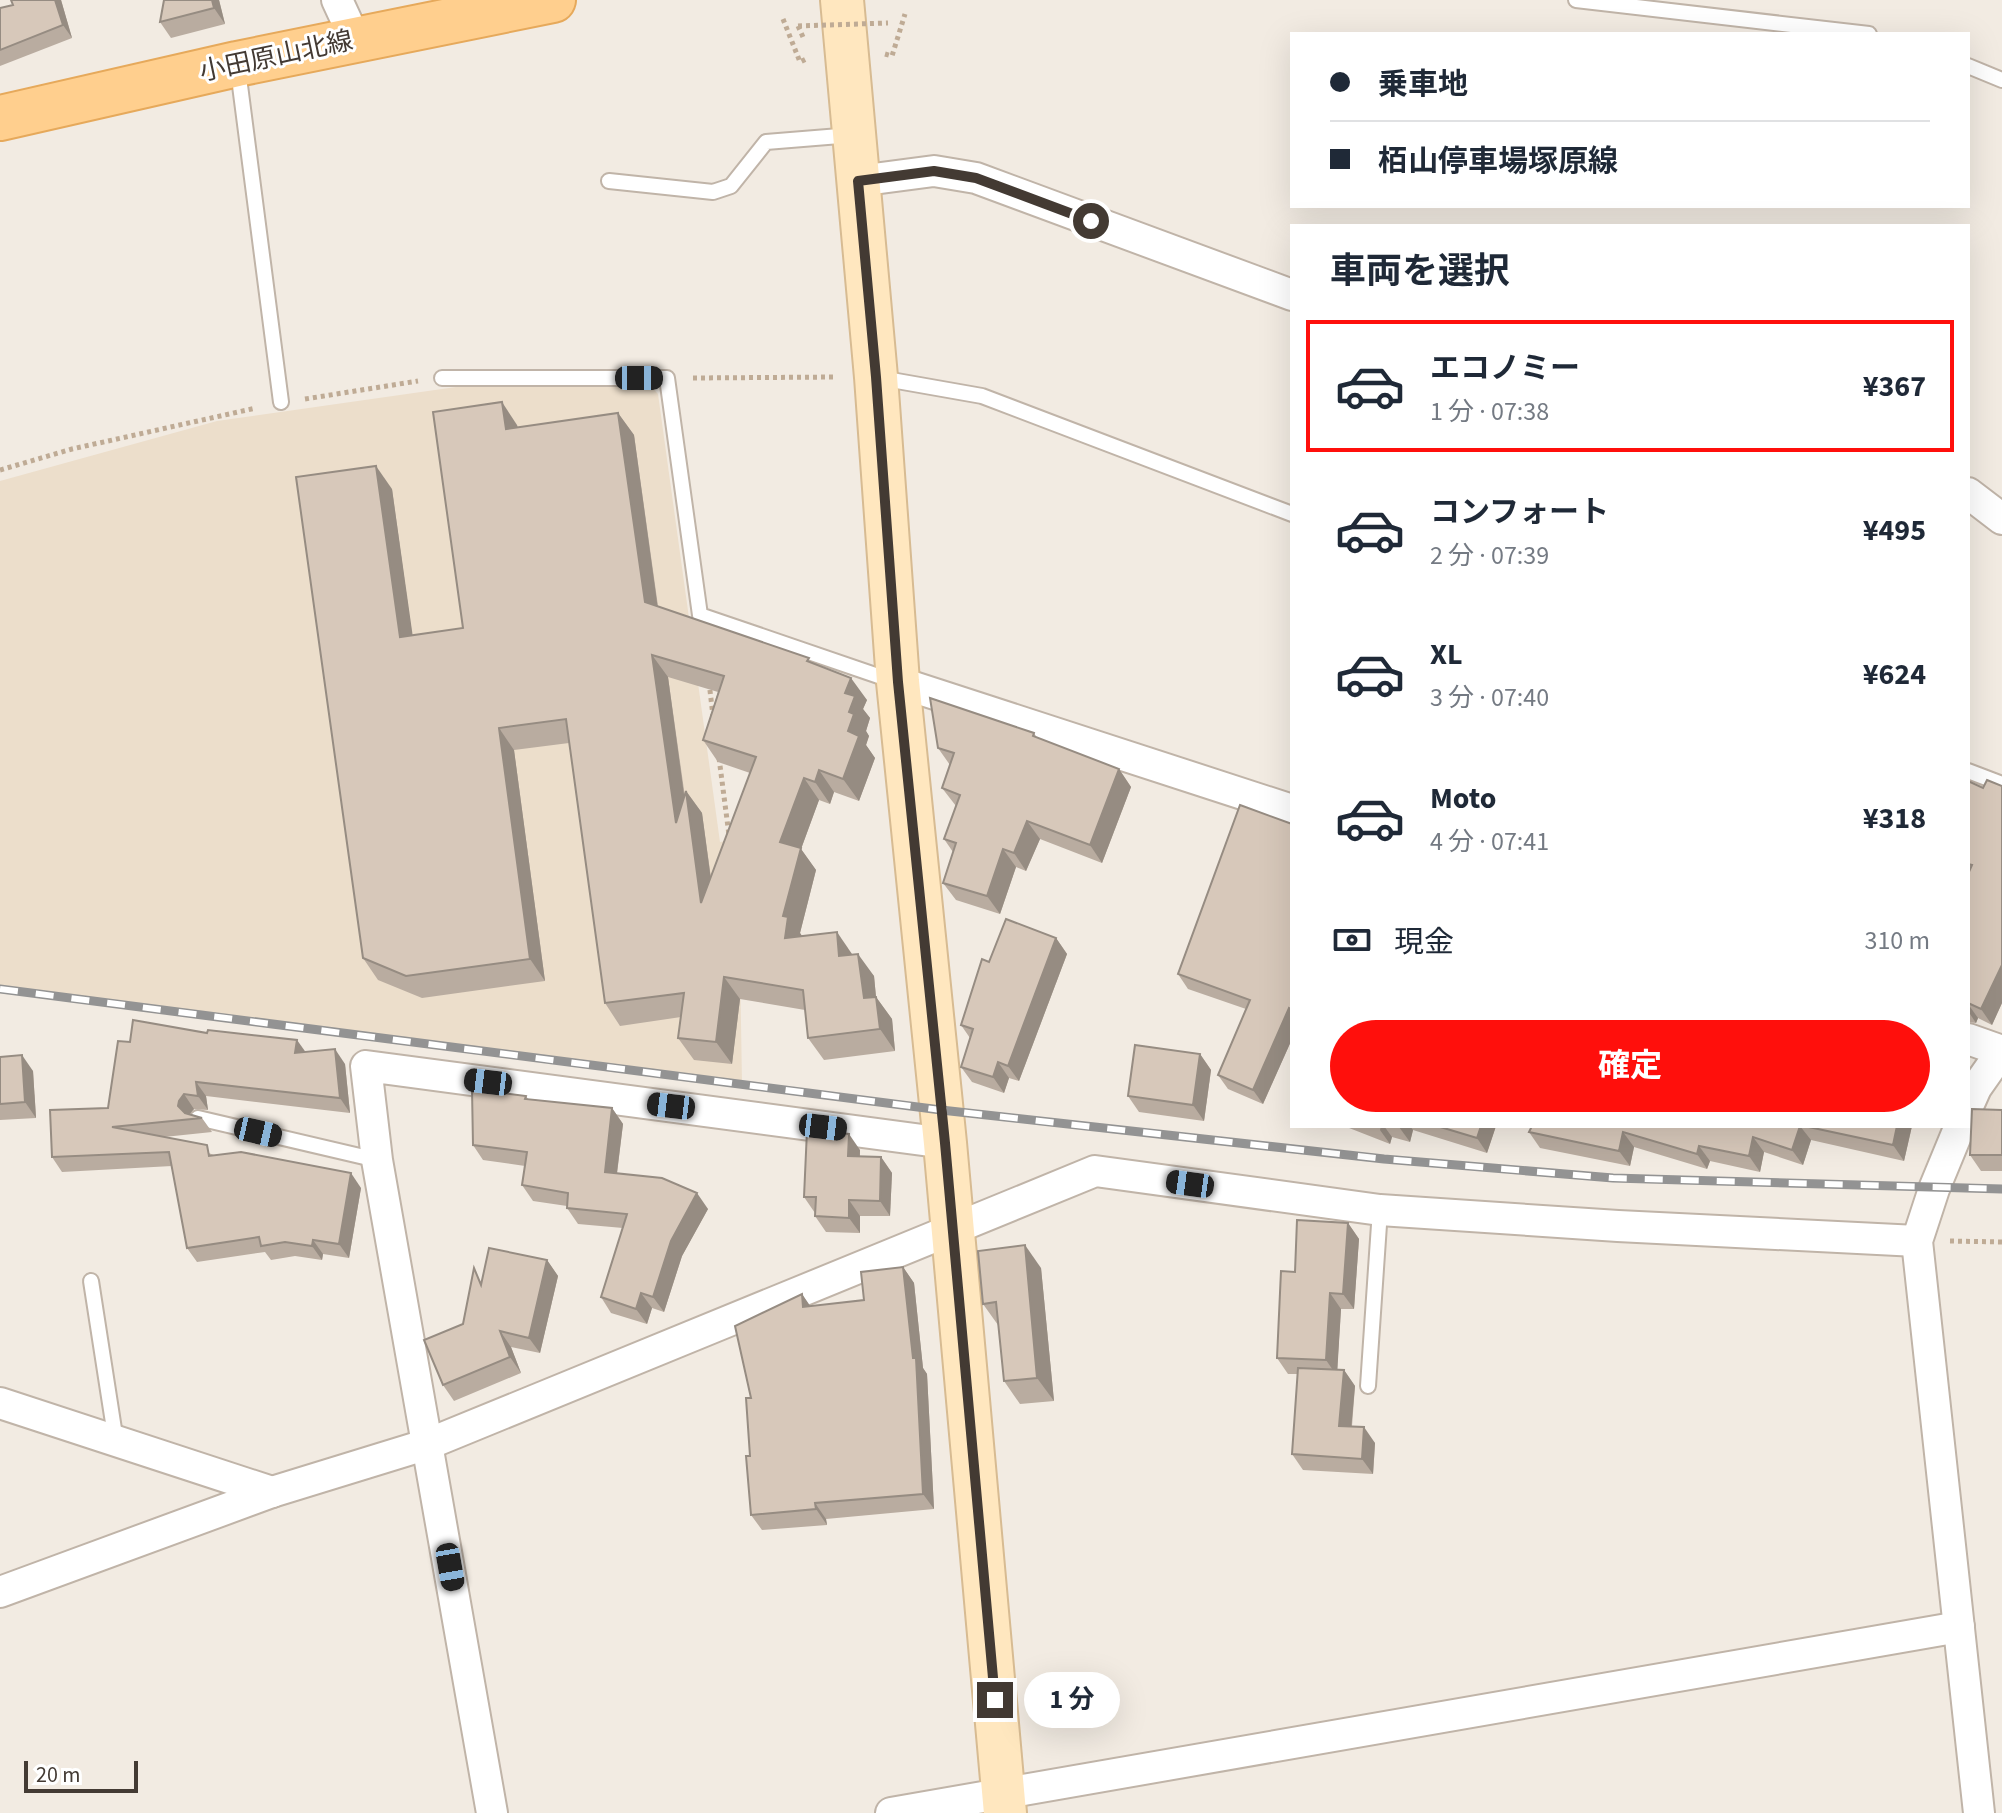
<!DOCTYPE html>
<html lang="ja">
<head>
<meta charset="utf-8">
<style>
	body { margin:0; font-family:"Source Sans 3","Noto Sans JP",sans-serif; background:#f2f2f3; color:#1f2937; height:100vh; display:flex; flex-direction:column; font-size:30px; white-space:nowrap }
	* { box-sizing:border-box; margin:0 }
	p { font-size:26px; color:#747a83 }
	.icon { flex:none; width:44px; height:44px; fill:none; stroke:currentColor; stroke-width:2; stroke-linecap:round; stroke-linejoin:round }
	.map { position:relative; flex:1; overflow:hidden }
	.side { position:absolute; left:1290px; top:224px; width:680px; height:904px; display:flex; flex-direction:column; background:#fff; border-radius:0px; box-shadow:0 8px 32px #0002 }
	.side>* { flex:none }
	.top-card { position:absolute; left:1290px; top:32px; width:680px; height:176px; border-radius:0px; box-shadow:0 8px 32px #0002; display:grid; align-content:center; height:176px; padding:0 40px; background:#fff }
	.scale { position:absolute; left:24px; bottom:20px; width:114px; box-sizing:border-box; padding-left:8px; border:4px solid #433a33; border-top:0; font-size:22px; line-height:28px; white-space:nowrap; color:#433a33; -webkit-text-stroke:6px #fff; paint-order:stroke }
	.end { position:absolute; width:36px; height:36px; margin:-18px; border:10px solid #433a33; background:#fff; box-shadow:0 0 0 4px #fff }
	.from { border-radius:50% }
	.bubble { position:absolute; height:56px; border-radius:28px; background:#fff; box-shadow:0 8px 32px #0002; font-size:26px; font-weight:700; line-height:56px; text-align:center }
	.car { position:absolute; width:24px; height:48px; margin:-24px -12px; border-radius:10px; box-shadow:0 0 6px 2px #0007; background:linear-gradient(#222 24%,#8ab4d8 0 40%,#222 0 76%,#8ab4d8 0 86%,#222 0) }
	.top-card b { display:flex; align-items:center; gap:28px; height:76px; font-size:30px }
	.top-card b+b { border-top:2px solid #e0e1e3 }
	.top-card i { width:20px; height:20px; background:#1f2937 }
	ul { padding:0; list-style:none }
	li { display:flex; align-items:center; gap:24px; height:132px; margin:0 16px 12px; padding:0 24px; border:4px solid transparent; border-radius:0px }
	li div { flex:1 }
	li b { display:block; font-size:30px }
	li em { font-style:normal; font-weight:700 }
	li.on { border-color:#ff0f0c }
	li>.icon { width:72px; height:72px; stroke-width:1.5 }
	h2 { padding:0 40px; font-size:36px; line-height:96px }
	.pay { display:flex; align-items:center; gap:20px; height:88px; padding:0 40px; font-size:30px }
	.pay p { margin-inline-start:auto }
	.button { display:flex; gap:16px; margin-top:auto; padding:16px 40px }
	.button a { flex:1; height:92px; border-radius:48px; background:#ff0f0c; color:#fff; font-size:32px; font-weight:700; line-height:92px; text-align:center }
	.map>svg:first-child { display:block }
</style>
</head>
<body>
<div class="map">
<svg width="2002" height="1813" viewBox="0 0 2002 1813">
	<rect width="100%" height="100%" fill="#f2ebe2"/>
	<polygon fill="#ecdecb" points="648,383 658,394 720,842 738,839 742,1083 0,987 0,481 217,421 456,387"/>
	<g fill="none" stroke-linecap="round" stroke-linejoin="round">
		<g stroke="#c0b4a8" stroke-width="18">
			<g id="service">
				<polyline points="1576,0 1869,34"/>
				<polyline points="1968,66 2002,80"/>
				<polyline points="238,70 281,402"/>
				<polyline points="609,181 713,192 731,186 766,142 852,135"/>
				<polyline points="442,378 667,378 700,615 893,681"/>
				<polyline points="880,378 982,396 1292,514"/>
				<polyline points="1968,771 2002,784"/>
				<polyline points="198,1118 377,1160"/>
				<polyline points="91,1281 116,1442"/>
				<polyline points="1368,1386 1380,1210"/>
			</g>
		</g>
		<g stroke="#c0b4a8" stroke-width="34">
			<g id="minor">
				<polyline points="337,0 355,39"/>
				<polyline points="858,181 934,171 976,178 1292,295"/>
				<polyline points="1968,493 2002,519"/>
				<polyline points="898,682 1292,810"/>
				<polyline points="1968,1039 2002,1051"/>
				<polyline points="1968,1106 1976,1088 2002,1051"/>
				<polyline points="1960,1126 1934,1189 1917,1241 1979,1813"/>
				<polyline points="0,1403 272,1492"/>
				<polyline points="0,1592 272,1492 428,1444 1095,1171 1380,1210 1618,1226 1917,1241"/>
				<polyline points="492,1813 377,1160 366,1066 945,1143"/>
				<polyline points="891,1813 1959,1627"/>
			</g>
		</g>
		<g stroke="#d7bb92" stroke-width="46">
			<polyline id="secondary" points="842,0 876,377 898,682 945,1143 1005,1813"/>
		</g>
		<g stroke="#e6a95b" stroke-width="48">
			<polyline id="primary" points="0,118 237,64 553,0"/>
		</g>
		<g stroke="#bfab95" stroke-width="5" stroke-dasharray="4 4" stroke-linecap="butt">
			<polyline points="783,19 800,62 808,58"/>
			<polyline points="798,26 803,37"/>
			<polyline points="885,54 892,56 905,14"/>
			<polyline points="693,378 835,377"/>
			<polyline points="305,399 418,381"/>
			<polyline points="0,470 72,449 256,408"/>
			<polyline points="709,682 713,716"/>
			<polyline points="719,758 729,835"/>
			<polyline points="1950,1241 2002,1242"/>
		</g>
		<use href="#service" stroke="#fff" stroke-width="14"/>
		<use href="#minor" stroke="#fff" stroke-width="30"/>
		<use href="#secondary" stroke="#ffe7bf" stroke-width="42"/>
		<use href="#primary" stroke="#ffcf8e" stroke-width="44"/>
		<g stroke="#939393" stroke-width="9">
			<polyline id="rail" points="0,989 941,1110 1384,1159 1613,1178 2002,1189"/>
		</g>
		<use href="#rail" stroke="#fff" stroke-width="6" stroke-dasharray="18" stroke-linecap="butt"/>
		<polyline stroke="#bfab95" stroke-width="5" stroke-dasharray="4 4" stroke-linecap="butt" points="798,26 888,23"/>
	</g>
	<g fill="#b9aca0" fill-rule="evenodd">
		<polygon points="61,0 72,38 0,66 0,8"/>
		<polygon points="164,0 219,0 225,24 171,38 160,22"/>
		<path d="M618 413 634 435 658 606 812 663 867 700 863 709 870 718 866 731 869 736 866 745 875 758 859 801 834 792 830 804 819 800 801 849 816 870 800 933 802 936 852 955 874 976 876 997 892 1019 895 1051 824 1060 808 1038 805 1010 740 999 732 1064 694 1060 678 1038 681 1017 620 1026 605 1003 569 743 514 750 545 981 422 998 378 980 363 958 392 489 412 635 463 628 517 425 518 427ZM668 677 718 692 703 740 718 762 750 773 711 878 702 813 686 791 685 797Z"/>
		<polygon points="1034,733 1037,738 1119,769 1131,787 1102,863 1040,839 1026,871 1016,867 1000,914 956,900 943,883 953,852 944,839 956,806 942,788 950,765 938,748"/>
		<polygon points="1968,781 1983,788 2002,786 2002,1003 1992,1025 1978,1018 1976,1023 1968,1022"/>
		<polygon points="1292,824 1292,1039 1263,1104 1228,1089 1218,1075 1246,1009 1188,989 1178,974"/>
		<polygon points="1056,938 1067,954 1019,1081 1009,1078 1004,1093 972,1082 961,1067 970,1038 961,1025 989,962"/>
		<polygon points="130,1042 305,1052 345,1064 350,1113 206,1096 208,1110 194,1109 189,1114 202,1118 212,1132 164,1137 214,1155 361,1188 349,1258 323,1254 322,1260 295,1256 271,1260 265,1252 197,1262 187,1248 172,1166 62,1172 52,1157 108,1108"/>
		<polygon points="1200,1054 1211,1070 1204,1121 1139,1112 1128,1096"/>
		<polygon points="0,1057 33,1071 36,1118 0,1120"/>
		<polygon points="526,1096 528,1099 612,1108 623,1124 617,1174 708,1209 682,1256 664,1312 652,1308 647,1324 611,1313 601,1297 623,1228 578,1224 567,1208 567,1206 533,1201 522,1185 525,1166 483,1160 473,1145"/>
		<polygon points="2002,1110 2002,1171 1981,1171 1970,1155"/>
		<polygon points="1344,1126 1496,1126 1487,1153 1413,1130 1410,1142 1392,1137 1390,1144"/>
		<polygon points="1532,1126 1912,1126 1904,1161 1811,1140 1803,1165 1764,1152 1760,1172 1710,1161 1707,1169 1634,1147 1630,1166 1540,1148 1529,1132"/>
		<polygon points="860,1150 860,1157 881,1157 892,1173 890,1216 860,1216 860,1233 826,1232 815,1216 815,1213 804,1197"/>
		<polygon points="1348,1223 1359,1239 1354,1309 1341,1309 1337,1370 1344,1370 1355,1386 1352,1426 1375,1443 1373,1474 1303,1470 1292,1454 1298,1374 1288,1374 1277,1358 1295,1272"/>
		<polygon points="547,1260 558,1276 540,1353 511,1347 521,1373 454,1401 443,1385 463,1324 482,1280"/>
		<polygon points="903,1267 914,1283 923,1368 927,1374 934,1509 826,1519 827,1525 762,1530 751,1515 750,1456 751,1398 802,1294 810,1307 864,1300"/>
		<polygon points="1041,1268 1054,1401 1020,1404 1004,1381 998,1325 983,1304"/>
	</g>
	<g fill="#968c82">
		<polygon points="55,0 61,0 72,38 63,25"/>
		<polygon points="212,0 219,0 225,24 214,8"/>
		<polygon points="502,402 517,425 521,451 506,429"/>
		<polygon points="618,413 634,435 660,624 645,602"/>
		<polygon points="376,466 392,489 416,659 400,637"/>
		<polygon points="652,655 668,677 691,846 676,823"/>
		<polygon points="851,678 867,700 863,709 870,718 866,731 869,736 866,745 875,758 859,801 843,779 849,712 845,693"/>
		<polygon points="499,728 514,750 545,981 530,959"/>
		<polygon points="1119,769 1131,787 1102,863 1090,845"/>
		<polygon points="819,770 834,792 830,804 815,782"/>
		<polygon points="804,778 819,800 801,849 816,870 800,933 804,939 785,938 780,842"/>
		<polygon points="686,791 702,813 717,925 701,903"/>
		<polygon points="1027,821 1040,839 1026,871 1014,853"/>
		<polygon points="1003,849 1016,867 1000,914 987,896"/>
		<polygon points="837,932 852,954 855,979 839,956"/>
		<polygon points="1056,938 1067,954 1019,1081 1008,1066"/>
		<polygon points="858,954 874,976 876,997 892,1019 895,1051 880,1029 864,998"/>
		<polygon points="2002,965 2002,1003 1992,1025 1981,1009"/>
		<polygon points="724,977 740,999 732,1064 716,1042"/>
		<polygon points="1968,1004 1978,1018 1976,1023 1968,1011"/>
		<polygon points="1289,1008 1292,1013 1292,1039 1263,1104 1253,1090"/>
		<polygon points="297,1040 307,1054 295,1053"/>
		<polygon points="335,1049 345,1064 350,1113 340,1098"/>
		<polygon points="1200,1054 1211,1070 1204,1121 1193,1105"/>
		<polygon points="22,1055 33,1071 36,1118 25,1102"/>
		<polygon points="998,1062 1009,1078 1004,1093 993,1077"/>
		<polygon points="196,1082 206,1096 208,1110 198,1096"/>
		<polygon points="184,1094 194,1109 189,1115 188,1120 178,1106 179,1101"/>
		<polygon points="612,1108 623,1124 615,1188 605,1172"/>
		<polygon points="1381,1126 1384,1126 1392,1137 1390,1144 1380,1130"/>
		<polygon points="1400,1126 1410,1126 1413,1130 1410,1142 1399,1127"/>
		<polygon points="1481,1126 1496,1126 1487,1153 1477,1138"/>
		<polygon points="1800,1126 1811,1140 1803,1165 1792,1150"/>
		<polygon points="1897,1126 1912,1126 1904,1161 1893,1145"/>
		<polygon points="1623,1132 1634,1147 1630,1166 1619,1151"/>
		<polygon points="849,1134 860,1150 859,1172 848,1156"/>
		<polygon points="1753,1137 1764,1152 1760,1172 1749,1156"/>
		<polygon points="1699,1146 1710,1161 1707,1169 1697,1154"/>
		<polygon points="881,1157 892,1173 890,1216 880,1201"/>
		<polygon points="351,1173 361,1188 349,1258 339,1244"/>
		<polygon points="697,1193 708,1209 682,1256 664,1312 653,1297 671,1241"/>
		<polygon points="849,1200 860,1216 860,1233 849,1218"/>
		<polygon points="1348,1223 1359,1239 1354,1309 1343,1294"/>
		<polygon points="313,1240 323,1254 322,1260 312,1246"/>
		<polygon points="1025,1245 1041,1268 1054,1401 1037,1378"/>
		<polygon points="547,1260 558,1276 540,1353 529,1338"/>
		<polygon points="903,1267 914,1283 923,1368 927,1374 934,1509 923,1494 913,1358"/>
		<polygon points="641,1293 652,1308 647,1324 636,1309"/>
		<polygon points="1330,1293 1341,1309 1337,1376 1326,1360"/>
		<polygon points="802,1294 813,1310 803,1307"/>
		<polygon points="500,1331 511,1347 521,1373 510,1357"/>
		<polygon points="1344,1370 1355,1386 1350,1441 1339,1426"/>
		<polygon points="1364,1427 1375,1443 1373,1474 1362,1459"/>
		<polygon points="815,1503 826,1519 827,1525 816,1509"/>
	</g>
	<g fill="#d7c8ba" stroke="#968c82" stroke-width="2" fill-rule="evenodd">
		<polygon points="11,0 55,0 63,25 0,50 0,8 13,5"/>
		<polygon points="164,0 212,0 214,8 160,22"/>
		<path d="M502 402 506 429 618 413 645 602 809 658 807 661 851 678 845 693 855 696 849 712 854 714 848 731 859 736 843 779 819 770 815 782 804 778 780 842 801 848 783 916 788 917 785 938 837 932 839 956 858 954 864 998 876 997 880 1029 808 1038 803 990 724 977 716 1042 678 1038 684 993 605 1003 566 719 499 728 530 959 406 976 363 958 296 477 376 466 400 637 463 628 433 412ZM652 655 724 676 703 740 756 757 701 903 686 791 676 823Z"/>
		<polygon points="930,698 1034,733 1033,736 1119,769 1090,845 1027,821 1014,853 1003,849 987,896 943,883 956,843 944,839 960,795 942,788 954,753 938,748"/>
		<polygon points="1987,780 2002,786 2002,965 1981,1009 1968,1003 1968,874 1972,865 1968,864 1968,781 1983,788"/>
		<polygon points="1240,805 1292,824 1292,1010 1289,1008 1253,1090 1218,1075 1250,1000 1178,974"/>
		<polygon points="1006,919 1056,938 1008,1066 998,1062 993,1077 961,1067 973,1029 961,1025 982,959 989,962"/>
		<polygon points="133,1020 207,1033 208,1030 297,1040 295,1053 335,1049 340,1098 196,1082 198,1096 184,1094 179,1101 178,1106 185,1113 202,1118 112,1127 207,1145 209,1156 241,1152 351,1173 339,1244 313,1240 312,1246 285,1242 261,1246 259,1237 187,1248 169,1152 52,1157 50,1110 108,1108 118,1041 130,1042"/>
		<polygon points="1135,1045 1200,1054 1193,1105 1128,1096"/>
		<polygon points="22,1055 25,1102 0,1104 0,1057"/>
		<polygon points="472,1089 526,1096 525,1099 612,1108 605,1172 662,1178 697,1193 671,1241 653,1297 641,1293 636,1309 601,1297 627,1214 567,1208 568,1193 522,1185 527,1152 473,1145"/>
		<polygon points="1972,1109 2002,1110 2002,1155 1970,1155"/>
		<polygon points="1437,1126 1481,1126 1477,1138"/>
		<polygon points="1532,1126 1800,1126 1792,1150 1753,1137 1749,1156 1699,1146 1697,1154 1623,1132 1619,1151 1529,1132"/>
		<polygon points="1804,1126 1897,1126 1893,1145"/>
		<polygon points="807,1130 849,1134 848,1156 881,1157 880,1201 849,1200 849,1218 815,1216 816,1197 804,1197"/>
		<polygon points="1297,1220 1348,1223 1343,1294 1330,1293 1326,1360 1277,1358 1281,1271 1295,1272"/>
		<polygon points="1025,1245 1037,1378 1004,1381 996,1302 983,1304 978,1251"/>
		<polygon points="489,1248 547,1260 529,1338 500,1331 510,1357 443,1385 424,1340 463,1324 474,1268 481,1285"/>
		<polygon points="903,1267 913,1358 916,1358 923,1494 815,1503 816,1509 751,1515 746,1456 750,1456 746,1398 751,1398 735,1326 802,1294 803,1307 864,1300 861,1272"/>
		<polygon points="1298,1368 1344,1370 1339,1426 1364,1427 1362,1459 1292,1454"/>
	</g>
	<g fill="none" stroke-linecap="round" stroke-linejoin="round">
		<polyline stroke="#433a33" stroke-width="10" points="995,1700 945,1143 898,682 876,377 858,181 934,171 976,178 1091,221"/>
	</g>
	<g text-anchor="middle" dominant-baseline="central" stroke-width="6" stroke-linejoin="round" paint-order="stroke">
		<g font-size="26" fill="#433a33" stroke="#fff">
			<text transform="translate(276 56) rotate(-12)">小田原山北線</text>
		</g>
	</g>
</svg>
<div class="scale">20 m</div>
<i class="end from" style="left:1091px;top:221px"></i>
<i class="end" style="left:995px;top:1700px"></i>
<div class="bubble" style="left:1024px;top:1672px;width:96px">1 分</div>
<i class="car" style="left:639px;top:378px;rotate:90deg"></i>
<i class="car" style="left:488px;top:1082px;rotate:277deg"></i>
<i class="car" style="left:671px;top:1106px;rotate:277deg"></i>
<i class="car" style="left:823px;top:1127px;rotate:97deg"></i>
<i class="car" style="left:258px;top:1132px;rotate:103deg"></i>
<i class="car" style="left:1190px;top:1184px;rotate:278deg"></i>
<i class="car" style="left:450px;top:1567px;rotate:170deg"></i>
<div class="top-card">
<b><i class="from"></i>乗車地</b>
<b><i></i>栢山停車場塚原線</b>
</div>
<section class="side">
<h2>車両を選択</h2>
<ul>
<li class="on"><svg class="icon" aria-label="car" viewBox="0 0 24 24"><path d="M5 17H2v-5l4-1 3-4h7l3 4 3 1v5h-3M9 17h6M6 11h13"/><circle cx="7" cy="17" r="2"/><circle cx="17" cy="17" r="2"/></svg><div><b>エコノミー</b><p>1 分 · 07:38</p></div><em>¥367</em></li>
<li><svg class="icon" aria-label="car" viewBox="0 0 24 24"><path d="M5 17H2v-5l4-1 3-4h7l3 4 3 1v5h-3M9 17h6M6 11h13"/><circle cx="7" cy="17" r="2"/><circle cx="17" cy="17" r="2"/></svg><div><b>コンフォート</b><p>2 分 · 07:39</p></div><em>¥495</em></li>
<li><svg class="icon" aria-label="car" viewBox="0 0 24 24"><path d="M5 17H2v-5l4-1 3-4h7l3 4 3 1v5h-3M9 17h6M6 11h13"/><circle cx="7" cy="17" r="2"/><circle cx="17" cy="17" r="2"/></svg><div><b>XL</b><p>3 分 · 07:40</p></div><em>¥624</em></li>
<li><svg class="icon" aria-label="car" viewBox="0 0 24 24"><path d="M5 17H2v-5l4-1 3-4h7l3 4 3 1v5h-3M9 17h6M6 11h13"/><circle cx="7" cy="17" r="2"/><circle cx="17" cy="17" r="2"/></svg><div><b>Moto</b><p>4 分 · 07:41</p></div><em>¥318</em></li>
</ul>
<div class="pay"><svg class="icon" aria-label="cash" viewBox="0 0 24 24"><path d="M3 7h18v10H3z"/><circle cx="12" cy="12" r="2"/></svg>現金<p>310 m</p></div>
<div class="button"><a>確定</a></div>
</section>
</div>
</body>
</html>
